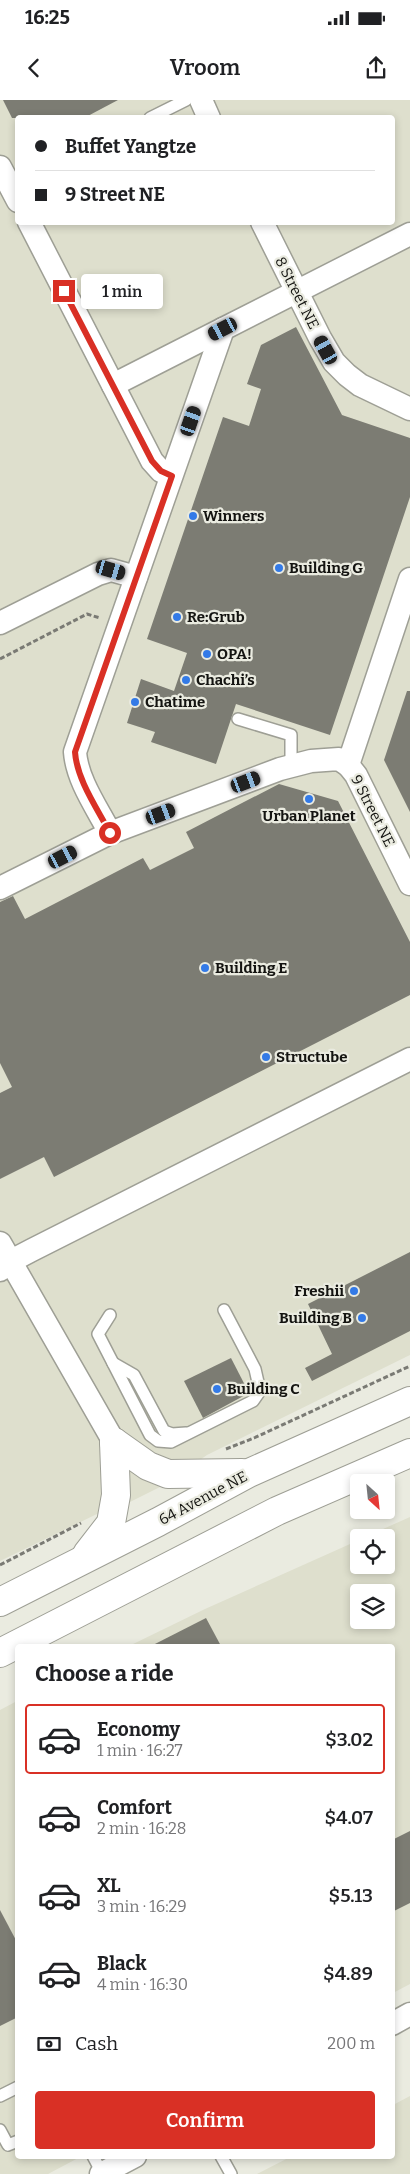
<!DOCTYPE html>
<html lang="en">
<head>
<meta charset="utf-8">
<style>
	body { margin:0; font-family:Bitter,serif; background:#f2f2f2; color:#202124; height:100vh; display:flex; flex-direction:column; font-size:19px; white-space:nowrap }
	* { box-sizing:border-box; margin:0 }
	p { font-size:16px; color:#757577 }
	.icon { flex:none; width:28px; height:28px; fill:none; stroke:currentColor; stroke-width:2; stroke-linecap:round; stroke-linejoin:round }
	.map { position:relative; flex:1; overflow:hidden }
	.drawer { position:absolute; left:15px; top:1544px; width:380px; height:515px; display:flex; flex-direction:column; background:#fff; border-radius:5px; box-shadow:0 2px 8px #0003 }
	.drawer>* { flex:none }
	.guide { position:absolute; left:15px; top:15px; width:380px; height:110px; border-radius:5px; box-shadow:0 2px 8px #0003; display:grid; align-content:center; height:110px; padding:0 20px; background:#fff }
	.needle { width:32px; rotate:153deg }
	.fabs { position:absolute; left:350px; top:1374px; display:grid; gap:10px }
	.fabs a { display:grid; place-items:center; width:45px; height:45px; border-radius:5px; background:#fff; box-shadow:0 2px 8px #0003; font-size:25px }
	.end { position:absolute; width:22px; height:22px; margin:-11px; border:6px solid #d93025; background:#fff; box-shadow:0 0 0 2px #fff }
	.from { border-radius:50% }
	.bubble { position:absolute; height:35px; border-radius:5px; background:#fff; box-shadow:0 2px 8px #0003; font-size:16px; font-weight:600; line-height:35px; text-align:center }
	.car { position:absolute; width:15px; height:30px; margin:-15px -8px; border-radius:6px; box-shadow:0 0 4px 1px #0007; background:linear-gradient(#222 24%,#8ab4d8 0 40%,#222 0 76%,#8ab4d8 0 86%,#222 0) }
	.guide b { display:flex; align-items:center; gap:18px; height:48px; font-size:19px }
	.guide b+b { border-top:1px solid #e0e0e0 }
	.guide i { width:12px; height:12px; background:#202124 }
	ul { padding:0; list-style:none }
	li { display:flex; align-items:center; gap:15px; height:70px; margin:0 10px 8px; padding:0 10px; border:2px solid transparent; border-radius:5px }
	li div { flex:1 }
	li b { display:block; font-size:19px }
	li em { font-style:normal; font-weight:600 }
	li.selected { border-color:#d93025 }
	li>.icon { width:45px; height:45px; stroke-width:1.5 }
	h2 { padding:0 20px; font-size:22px; line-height:60px }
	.pay { display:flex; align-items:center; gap:12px; height:55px; padding:0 20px; font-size:19px }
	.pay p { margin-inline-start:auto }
	.cta { display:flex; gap:10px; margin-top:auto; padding:10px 20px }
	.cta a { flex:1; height:58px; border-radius:5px; background:#d93025; color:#fff; font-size:20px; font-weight:600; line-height:58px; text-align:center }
	.status { display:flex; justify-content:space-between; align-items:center; height:35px; padding:0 25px; background:#fff; direction:ltr }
	.status svg { height:14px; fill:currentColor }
	header { display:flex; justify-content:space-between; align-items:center; height:65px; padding:0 20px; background:#fff; font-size:22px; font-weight:600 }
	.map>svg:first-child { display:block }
</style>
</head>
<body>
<div class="status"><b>16:25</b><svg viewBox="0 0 49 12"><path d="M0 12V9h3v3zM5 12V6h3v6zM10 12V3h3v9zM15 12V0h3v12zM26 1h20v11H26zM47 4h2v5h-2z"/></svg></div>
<header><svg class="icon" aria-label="back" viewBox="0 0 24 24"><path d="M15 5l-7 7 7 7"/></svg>Vroom<svg class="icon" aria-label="share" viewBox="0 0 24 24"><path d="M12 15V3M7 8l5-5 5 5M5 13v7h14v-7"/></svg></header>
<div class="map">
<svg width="410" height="2074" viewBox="0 0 410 2074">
	<rect width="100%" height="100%" fill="#eaebe0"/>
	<g fill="#dedfcd" fill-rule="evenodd">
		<path d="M0 0H410V1255L207 1355 164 1385 130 1402 97 1414 0 1461ZM18 18H392V122H18Z"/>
		<path d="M410 1417V1884L393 1893 392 1546H129L205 1509 359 1440V1465H386V1438L365 1437ZM359 1492H386V1520H359Z"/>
		<polygon points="17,1601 18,2056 82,2056 48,2074 0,2074 0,1610"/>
		<polygon points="410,1996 410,2074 257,2074 292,2056 392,2056 393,2005"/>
	</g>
	<g fill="#7c7c73">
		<polygon points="3,0 118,0 84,18 12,18"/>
		<polygon points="296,227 342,315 410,338 410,397 330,635 236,604 216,664 151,642 155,632 127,623 141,579 174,591 187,553 147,539 223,317 249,326 261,289 247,284 261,245"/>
		<polygon points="407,591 410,591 410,712 384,660"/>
		<polygon points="279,684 338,701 410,842 410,895 54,1077 44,1057 0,1079 0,993 12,987 0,963 0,802 13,796 25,819 143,758 150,770 194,748 186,732"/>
		<polygon points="410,1152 410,1231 312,1281 305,1268 332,1254 308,1204"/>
		<polygon points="231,1258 249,1293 203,1318 184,1281"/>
		<polygon points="206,1518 221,1546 151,1546"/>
		<polygon points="410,1731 410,1803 392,1812 392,1740"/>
		<polygon points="0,1810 18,1844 18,1917 0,1926"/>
	</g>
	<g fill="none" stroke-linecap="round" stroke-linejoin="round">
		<g stroke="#9e9f95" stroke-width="14">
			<g id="service">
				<polyline points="150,18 186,0"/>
				<polyline points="238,619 291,635 291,666"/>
				<polyline points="110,1215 98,1234 150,1335 158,1341 171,1342 253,1301 260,1291 255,1269 224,1210"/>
				<polyline points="113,1263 134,1275 164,1331 172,1334 186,1333"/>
				<polyline points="0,1996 18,1987"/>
				<polyline points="0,2030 8,2045 18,2041"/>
				<polyline points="93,2056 102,2073"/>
				<polyline points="221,2056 231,2074"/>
			</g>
		</g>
		<g stroke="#9e9f95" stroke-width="25">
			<g id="minor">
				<polyline points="201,0 209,18"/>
				<polyline points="0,67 18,101"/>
				<polyline points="29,122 152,361 161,371 171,376"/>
				<polyline points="262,122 320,238 334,262 347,275 360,285 410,309"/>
				<polyline points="113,285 223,229"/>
				<polyline points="0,523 98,474 111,470 136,477"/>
				<polyline points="348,665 410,479"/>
				<path d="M110 733C97 708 77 680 75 652L223 229 410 134"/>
				<polyline points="0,788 110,733 280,669 311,661 339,659 348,665 356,675 410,784"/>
				<polyline points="0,1143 114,1342"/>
				<polyline points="0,1170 11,1161 32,1150 410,959"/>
				<polyline points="392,1924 410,1914"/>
				<polyline points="101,2074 135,2056"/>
			</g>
		</g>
		<g stroke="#9e9f95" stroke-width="30">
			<g id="tertiary">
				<polyline points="114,1342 148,1366 168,1374 242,1373"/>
				<polyline points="87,1454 111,1423 116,1395 114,1342"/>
				<polyline points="0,1502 158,1422 249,1373 410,1301"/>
				<polyline points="0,1553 277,1411 410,1353"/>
			</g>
		</g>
		<g stroke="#7a7a74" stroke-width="3" stroke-dasharray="5 2.5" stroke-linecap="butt">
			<polyline points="0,559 87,514 100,518"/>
			<polyline points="226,1349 254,1338 410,1266"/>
			<polyline points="0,1465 81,1423"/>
		</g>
		<use href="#service" stroke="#fff" stroke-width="11"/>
		<use href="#minor" stroke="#fff" stroke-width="22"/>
		<use href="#tertiary" stroke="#fff" stroke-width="28"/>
	</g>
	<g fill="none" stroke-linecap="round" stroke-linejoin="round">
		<path stroke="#d93025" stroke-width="6" d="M64 191 152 361 161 371 172 376 75 652C77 680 97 708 110 733"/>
	</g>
	<g fill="#337ae7" stroke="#eaebe0" stroke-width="2">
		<circle cx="193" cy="416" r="5"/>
		<circle cx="279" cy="468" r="5"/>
		<circle cx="177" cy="517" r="5"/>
		<circle cx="207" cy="554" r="5"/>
		<circle cx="186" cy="580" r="5"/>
		<circle cx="135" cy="602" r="5"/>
		<circle cx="309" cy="699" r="5"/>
		<circle cx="205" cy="868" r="5"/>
		<circle cx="266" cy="957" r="5"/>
		<circle cx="354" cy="1191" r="5"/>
		<circle cx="362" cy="1218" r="5"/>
		<circle cx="217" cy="1289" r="5"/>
	</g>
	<g text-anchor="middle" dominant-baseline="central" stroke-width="4.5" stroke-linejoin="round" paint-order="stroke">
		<g font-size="15" fill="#141411" stroke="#eaebe0">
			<text transform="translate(297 193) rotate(63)">8 Street NE</text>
			<text transform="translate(373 711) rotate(63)">9 Street NE</text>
			<text transform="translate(203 1398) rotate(-28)">64 Avenue NE</text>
		</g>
		<g font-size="15" font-weight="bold" fill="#141411" stroke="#eaebe0" text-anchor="start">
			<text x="203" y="416">Winners</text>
			<text x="289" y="468">Building G</text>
			<text x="187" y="517">Re:Grub</text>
			<text x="217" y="554">OPA!</text>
			<text x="196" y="580">Chachi’s</text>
			<text x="145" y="602">Chatime</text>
			<text x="309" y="716" text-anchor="middle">Urban Planet</text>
			<text x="215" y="868">Building E</text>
			<text x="276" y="957">Structube</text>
			<text x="344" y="1191" text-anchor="end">Freshii</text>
			<text x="352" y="1218" text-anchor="end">Building B</text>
			<text x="227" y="1289">Building C</text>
		</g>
	</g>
</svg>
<div class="fabs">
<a><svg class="needle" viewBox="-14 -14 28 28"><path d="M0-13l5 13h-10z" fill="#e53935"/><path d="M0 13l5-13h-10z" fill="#757577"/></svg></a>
<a><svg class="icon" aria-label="locate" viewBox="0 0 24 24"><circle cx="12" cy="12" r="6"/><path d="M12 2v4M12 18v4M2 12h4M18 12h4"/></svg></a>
<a><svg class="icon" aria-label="layers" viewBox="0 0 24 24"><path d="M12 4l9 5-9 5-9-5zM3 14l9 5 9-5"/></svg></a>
</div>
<i class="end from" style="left:110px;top:733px"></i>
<i class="end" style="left:64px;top:191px"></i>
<div class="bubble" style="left:81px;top:174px;width:82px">1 min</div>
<i class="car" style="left:223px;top:229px;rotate:243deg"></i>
<i class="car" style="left:326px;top:250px;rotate:331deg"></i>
<i class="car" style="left:191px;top:321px;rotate:19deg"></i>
<i class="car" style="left:111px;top:470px;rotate:106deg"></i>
<i class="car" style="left:246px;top:682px;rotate:69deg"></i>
<i class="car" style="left:161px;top:714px;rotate:69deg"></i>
<i class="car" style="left:63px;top:757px;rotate:63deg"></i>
<div class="guide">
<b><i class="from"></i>Buffet Yangtze</b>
<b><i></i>9 Street NE</b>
</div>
<section class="drawer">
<h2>Choose a ride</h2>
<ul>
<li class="selected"><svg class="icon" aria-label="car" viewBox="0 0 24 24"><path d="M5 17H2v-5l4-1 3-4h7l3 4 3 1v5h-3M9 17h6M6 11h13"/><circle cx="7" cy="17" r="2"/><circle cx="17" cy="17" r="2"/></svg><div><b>Economy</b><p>1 min · 16:27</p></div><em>$3.02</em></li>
<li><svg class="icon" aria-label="car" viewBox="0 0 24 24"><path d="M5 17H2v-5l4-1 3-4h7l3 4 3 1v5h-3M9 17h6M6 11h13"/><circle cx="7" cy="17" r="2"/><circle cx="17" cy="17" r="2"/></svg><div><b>Comfort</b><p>2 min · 16:28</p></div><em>$4.07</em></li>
<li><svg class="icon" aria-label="car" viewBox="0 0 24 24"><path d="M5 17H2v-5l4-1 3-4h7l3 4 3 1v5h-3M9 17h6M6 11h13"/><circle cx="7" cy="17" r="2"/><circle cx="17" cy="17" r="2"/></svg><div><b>XL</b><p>3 min · 16:29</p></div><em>$5.13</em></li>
<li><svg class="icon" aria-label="car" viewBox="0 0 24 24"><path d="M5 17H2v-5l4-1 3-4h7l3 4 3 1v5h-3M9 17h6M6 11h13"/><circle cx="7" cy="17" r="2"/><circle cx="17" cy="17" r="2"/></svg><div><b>Black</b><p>4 min · 16:30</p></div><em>$4.89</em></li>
</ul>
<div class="pay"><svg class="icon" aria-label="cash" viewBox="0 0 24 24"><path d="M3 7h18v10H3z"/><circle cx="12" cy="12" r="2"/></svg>Cash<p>200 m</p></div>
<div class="cta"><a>Confirm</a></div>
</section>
</div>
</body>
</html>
